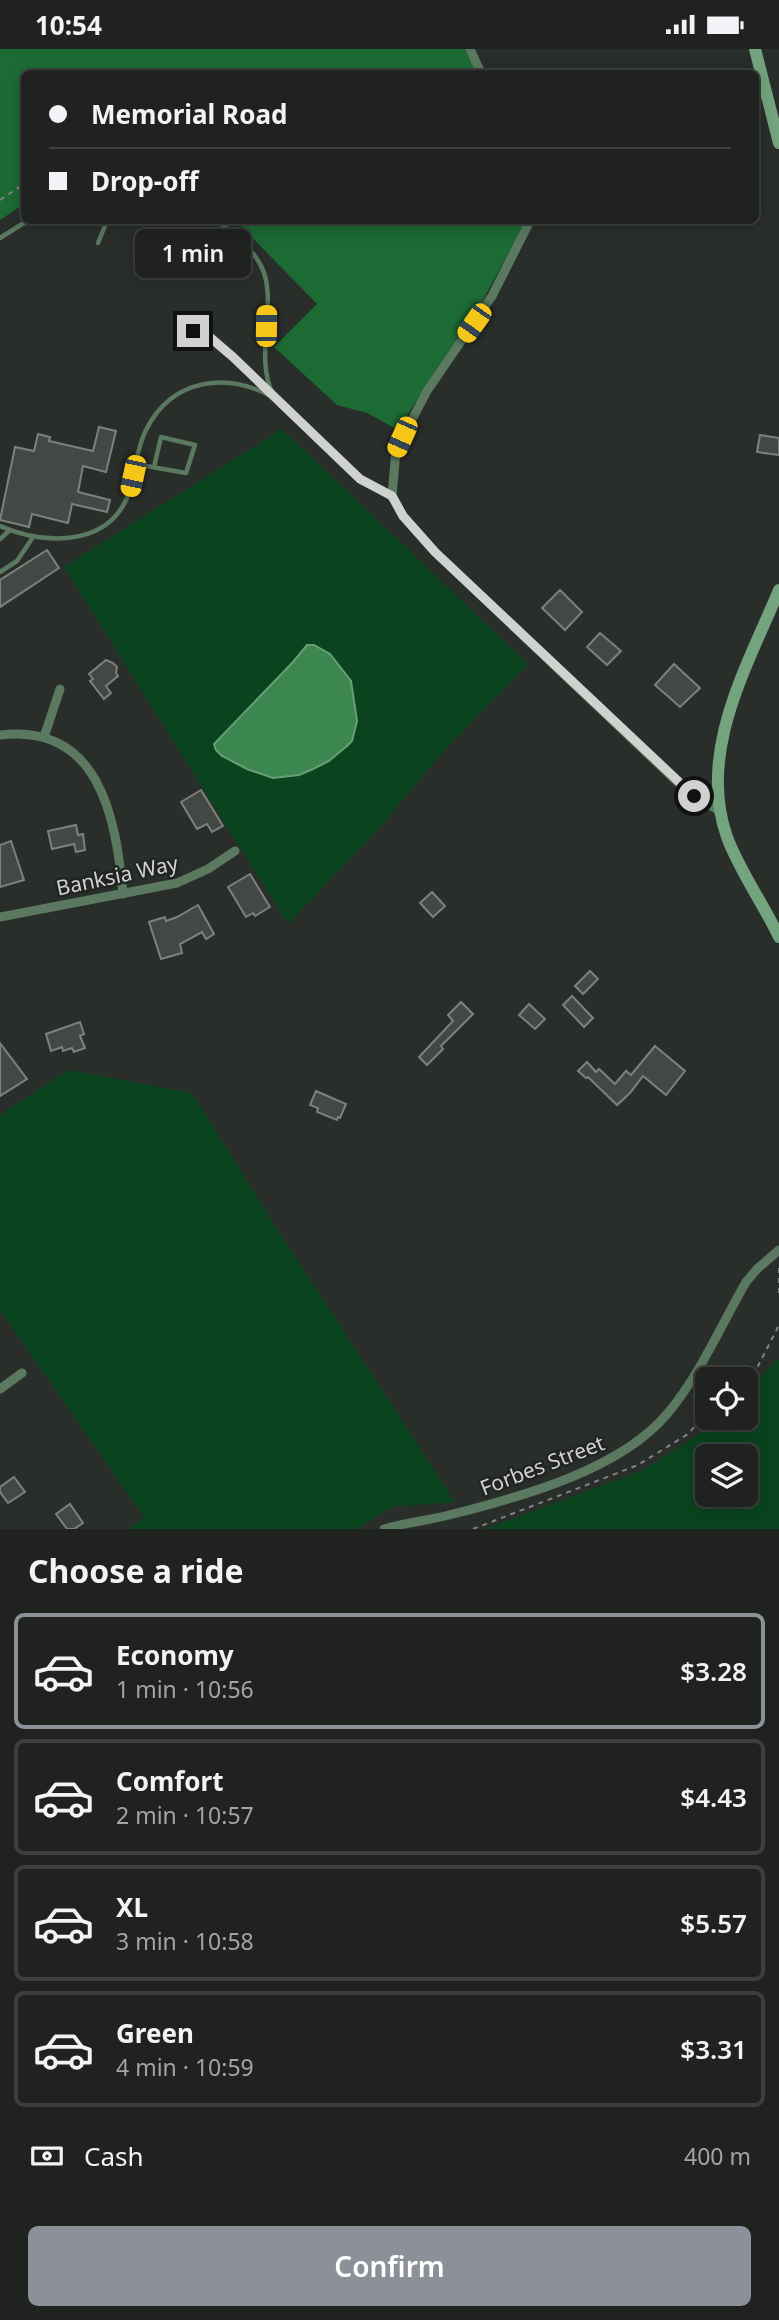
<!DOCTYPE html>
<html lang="en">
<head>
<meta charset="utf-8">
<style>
	body { margin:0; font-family:"Noto Sans",sans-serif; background:#282a29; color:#f1f3f6; height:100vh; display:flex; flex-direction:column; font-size:26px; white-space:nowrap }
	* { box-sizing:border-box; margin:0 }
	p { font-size:23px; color:#a2a4a5 }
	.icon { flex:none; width:38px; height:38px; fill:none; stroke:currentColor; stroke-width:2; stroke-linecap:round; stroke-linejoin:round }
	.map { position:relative; height:1480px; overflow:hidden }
	.side { display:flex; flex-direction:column; background:#202220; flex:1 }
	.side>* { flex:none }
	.top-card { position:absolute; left:21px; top:21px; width:738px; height:154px; border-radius:10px; box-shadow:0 4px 18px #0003,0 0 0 2px #3d3f3e; display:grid; align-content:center; height:154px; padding:0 28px; background:#202220 }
	.tools { position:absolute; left:695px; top:1318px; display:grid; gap:14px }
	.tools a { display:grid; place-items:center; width:63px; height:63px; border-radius:10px; background:#202220; box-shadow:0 4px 18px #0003,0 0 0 2px #3d3f3e; font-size:35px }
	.end { position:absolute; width:32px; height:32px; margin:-16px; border:9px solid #d0d2d0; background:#111; box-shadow:0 0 0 4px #111 }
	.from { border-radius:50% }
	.bubble { position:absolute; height:49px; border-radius:10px; background:#202220; box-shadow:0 4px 18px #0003,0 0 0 2px #3d3f3e; font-size:23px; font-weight:600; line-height:49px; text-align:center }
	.car { position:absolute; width:21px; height:42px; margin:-21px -10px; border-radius:9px; box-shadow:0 0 5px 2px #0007; background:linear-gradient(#f5c518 24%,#345 0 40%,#f5c518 0 76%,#345 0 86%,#f5c518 0) }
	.top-card b { display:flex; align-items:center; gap:24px; height:66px; font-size:26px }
	.top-card b+b { border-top:2px solid #3d3f3e }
	.top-card i { width:18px; height:18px; background:#f1f3f6 }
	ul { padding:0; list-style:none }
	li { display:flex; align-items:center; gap:21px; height:116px; margin:0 14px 10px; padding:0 14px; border:4px solid #3d3f3e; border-radius:10px }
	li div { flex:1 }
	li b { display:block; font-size:26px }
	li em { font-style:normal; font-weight:600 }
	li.selected { border-color:#8c9099 }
	li>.icon { width:63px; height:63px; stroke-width:1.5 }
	h2 { padding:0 28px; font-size:32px; line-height:84px }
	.pay { display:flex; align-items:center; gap:18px; height:77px; padding:0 28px; font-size:26px }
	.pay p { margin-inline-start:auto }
	.action { display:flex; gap:14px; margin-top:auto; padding:14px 28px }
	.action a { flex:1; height:80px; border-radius:10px; background:#8c9099; color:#fff; font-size:28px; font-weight:600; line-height:80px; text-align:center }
	.status { display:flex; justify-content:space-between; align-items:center; height:49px; padding:0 35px; background:#202220; direction:ltr }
	.status svg { height:19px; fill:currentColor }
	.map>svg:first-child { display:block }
</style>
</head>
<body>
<div class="status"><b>10:54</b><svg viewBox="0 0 49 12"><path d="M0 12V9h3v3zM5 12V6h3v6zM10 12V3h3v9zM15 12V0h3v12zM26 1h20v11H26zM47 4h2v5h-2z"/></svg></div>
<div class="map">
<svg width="779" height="1480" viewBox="0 0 779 1480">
	<rect width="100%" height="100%" fill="#2a2e2b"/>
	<g fill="#09441e" fill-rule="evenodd">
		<polygon points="282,380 528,615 440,706 382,776 288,875 64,518"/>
		<polygon points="68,1021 192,1044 272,1172 455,1453 392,1458 357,1480 128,1480 144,1468 0,1261 0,1066"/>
		<path d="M779 1310V1480H485L641 1422 706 1381 720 1369 746 1368V1347L770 1317ZM707 1407H746V1446H707Z"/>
	</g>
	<g fill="#1c6b35">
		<polygon points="0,0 465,0 477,24 24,24 24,155 0,171"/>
		<polygon points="236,172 526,172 476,264 433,325 398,381 367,364 337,356 274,298 317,255"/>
	</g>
	<polygon fill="#3c8750" stroke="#689e76" stroke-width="2" points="307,596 314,596 330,605 351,632 357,672 352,692 347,697 329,712 313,720 299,726 273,729 247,720 222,707 216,701 214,695 293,613"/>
	<g fill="#444844" stroke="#7d817d" stroke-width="2">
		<polygon points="99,378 116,382 106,423 83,417 78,443 110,451 107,463 72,455 68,474 32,465 29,478 0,471 15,398 34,402 38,385 50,388 49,392 93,402"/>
		<polygon points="760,386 779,389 779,406 757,403"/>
		<polygon points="47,501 59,519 0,558 0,531"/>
		<polygon points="560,541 582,563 565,581 542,559"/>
		<polygon points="600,584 621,602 607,616 587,598"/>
		<polygon points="106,611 113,614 117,618 116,624 118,627 106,637 111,644 104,650 90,632 93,630 89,625"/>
		<polygon points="674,615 700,639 680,658 655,636"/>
		<polygon points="201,741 223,777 212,783 207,775 197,780 181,753"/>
		<polygon points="76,776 78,786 83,785 85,801 76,803 74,795 52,800 48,782"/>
		<polygon points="11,792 24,831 0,838 0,796"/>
		<polygon points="250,825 270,858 255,867 253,864 246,868 228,838"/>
		<polygon points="432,843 445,857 433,868 420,854"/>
		<polygon points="198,856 214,885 206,890 202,883 180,895 182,904 161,910 149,873 165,868 166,872 177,868"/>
		<polygon points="590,922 598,930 583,945 575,937"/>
		<polygon points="572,947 593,969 584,978 563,956"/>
		<polygon points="461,953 473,965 441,997 443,1000 427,1016 419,1008 453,972 448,966"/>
		<polygon points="529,955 545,970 535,980 519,966"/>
		<polygon points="80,973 84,985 80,987 85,999 74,1003 72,999 63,1002 62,998 51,1002 46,985"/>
		<polygon points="0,994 27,1030 0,1047"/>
		<polygon points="655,997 685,1022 666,1046 643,1027 630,1044 617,1056 588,1028 586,1029 578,1022 587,1013 596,1023 599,1020 615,1035 626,1022 631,1026"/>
		<polygon points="316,1042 346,1055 340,1069 338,1068 337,1071 317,1063 318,1059 310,1056"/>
		<polygon points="14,1428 25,1443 8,1454 0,1443 0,1438"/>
		<polygon points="70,1455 83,1474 74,1480 67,1480 56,1465"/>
	</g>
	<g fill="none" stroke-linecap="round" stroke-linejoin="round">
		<g stroke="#808380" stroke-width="2" stroke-dasharray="5 5" stroke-linecap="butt">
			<polyline points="0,151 24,135"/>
			<polyline points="779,1219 779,1249"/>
			<polyline points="746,1334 757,1319 779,1276"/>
			<polyline points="473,1480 638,1416 688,1385 707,1364"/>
		</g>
		<g stroke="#5b7960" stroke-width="4.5">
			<path d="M218 172C232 184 251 198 260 215 280 249 253 307 273 345"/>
			<polyline points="0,189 27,172"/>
			<polyline points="98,194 107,172"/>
			<polyline points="176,283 193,282 205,284 360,430 392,446"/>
			<polyline points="135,415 186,424 195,396 161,388 154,418"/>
			<path d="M0 477C42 495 105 499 127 449 136 427 135 402 146 381 172 329 228 322 274 349"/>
			<polyline points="0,490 10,481"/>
			<polyline points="0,523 17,512 33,488"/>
		</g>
		<g stroke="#5b7960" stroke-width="9">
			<polyline points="470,0 481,24"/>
			<polyline points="530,172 492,247 427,342 396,401 392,447 403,467 435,503 689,744 720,762"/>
			<path d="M0 686C99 674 116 768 123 845"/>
			<polyline points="44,688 60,640"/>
			<polyline points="0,868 177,834 208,820 235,802"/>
			<polyline points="0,1340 22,1324"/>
			<path d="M384 1480C408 1473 433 1471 457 1464 524 1447 621 1420 667 1365 700 1326 720 1278 746 1233L757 1220 779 1201"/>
		</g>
		<g stroke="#73a47d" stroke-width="12">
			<polyline points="755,0 779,94"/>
			<path d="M779 541C747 618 697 703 727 788 740 823 763 854 779 888"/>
		</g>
	</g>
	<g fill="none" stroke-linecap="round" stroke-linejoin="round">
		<polyline stroke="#d0d2d0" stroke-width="9" points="193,282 205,284 233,308 360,430 392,447 403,467 435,503 694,747"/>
	</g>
	<g text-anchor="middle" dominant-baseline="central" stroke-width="5" stroke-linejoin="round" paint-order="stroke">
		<g font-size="21" fill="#d0d2d0" stroke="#212421">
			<text transform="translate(117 826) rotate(-12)">Banksia Way</text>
			<text transform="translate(542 1416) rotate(-21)">Forbes Street</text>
		</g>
	</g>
</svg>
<div class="tools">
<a><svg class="icon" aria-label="locate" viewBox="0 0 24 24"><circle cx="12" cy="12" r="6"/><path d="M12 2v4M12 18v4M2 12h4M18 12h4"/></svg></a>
<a><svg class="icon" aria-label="layers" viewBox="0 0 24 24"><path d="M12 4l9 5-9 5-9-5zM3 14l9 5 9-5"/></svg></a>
</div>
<i class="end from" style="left:694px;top:747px"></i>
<i class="end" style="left:193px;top:282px"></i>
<div class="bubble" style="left:135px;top:180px;width:116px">1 min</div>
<i class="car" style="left:474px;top:274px;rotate:215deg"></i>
<i class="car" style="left:266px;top:277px;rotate:1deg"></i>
<i class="car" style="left:402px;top:388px;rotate:204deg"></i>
<i class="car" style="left:133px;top:427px;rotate:192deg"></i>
<div class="top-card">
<b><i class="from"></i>Memorial Road</b>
<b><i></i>Drop-off</b>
</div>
</div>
<section class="side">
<h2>Choose a ride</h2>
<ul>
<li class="selected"><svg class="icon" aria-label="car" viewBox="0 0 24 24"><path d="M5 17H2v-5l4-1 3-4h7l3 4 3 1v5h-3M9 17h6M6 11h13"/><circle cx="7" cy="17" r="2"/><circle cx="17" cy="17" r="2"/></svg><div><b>Economy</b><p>1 min · 10:56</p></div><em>$3.28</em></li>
<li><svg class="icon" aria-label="car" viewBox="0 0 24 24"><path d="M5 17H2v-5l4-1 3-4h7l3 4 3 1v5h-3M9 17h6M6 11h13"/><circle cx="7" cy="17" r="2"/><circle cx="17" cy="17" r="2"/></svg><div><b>Comfort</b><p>2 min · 10:57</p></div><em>$4.43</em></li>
<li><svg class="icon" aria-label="car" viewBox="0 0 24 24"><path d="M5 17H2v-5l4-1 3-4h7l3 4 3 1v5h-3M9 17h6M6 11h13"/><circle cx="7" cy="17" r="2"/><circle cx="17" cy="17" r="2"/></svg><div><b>XL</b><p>3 min · 10:58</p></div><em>$5.57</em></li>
<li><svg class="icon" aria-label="car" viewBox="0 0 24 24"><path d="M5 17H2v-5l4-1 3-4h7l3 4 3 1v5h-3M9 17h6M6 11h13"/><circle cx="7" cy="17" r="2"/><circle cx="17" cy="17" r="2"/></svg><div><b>Green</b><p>4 min · 10:59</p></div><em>$3.31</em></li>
</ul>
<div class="pay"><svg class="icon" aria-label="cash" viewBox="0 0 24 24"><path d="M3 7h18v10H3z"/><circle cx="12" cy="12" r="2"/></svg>Cash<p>400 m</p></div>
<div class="action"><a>Confirm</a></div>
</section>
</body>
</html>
